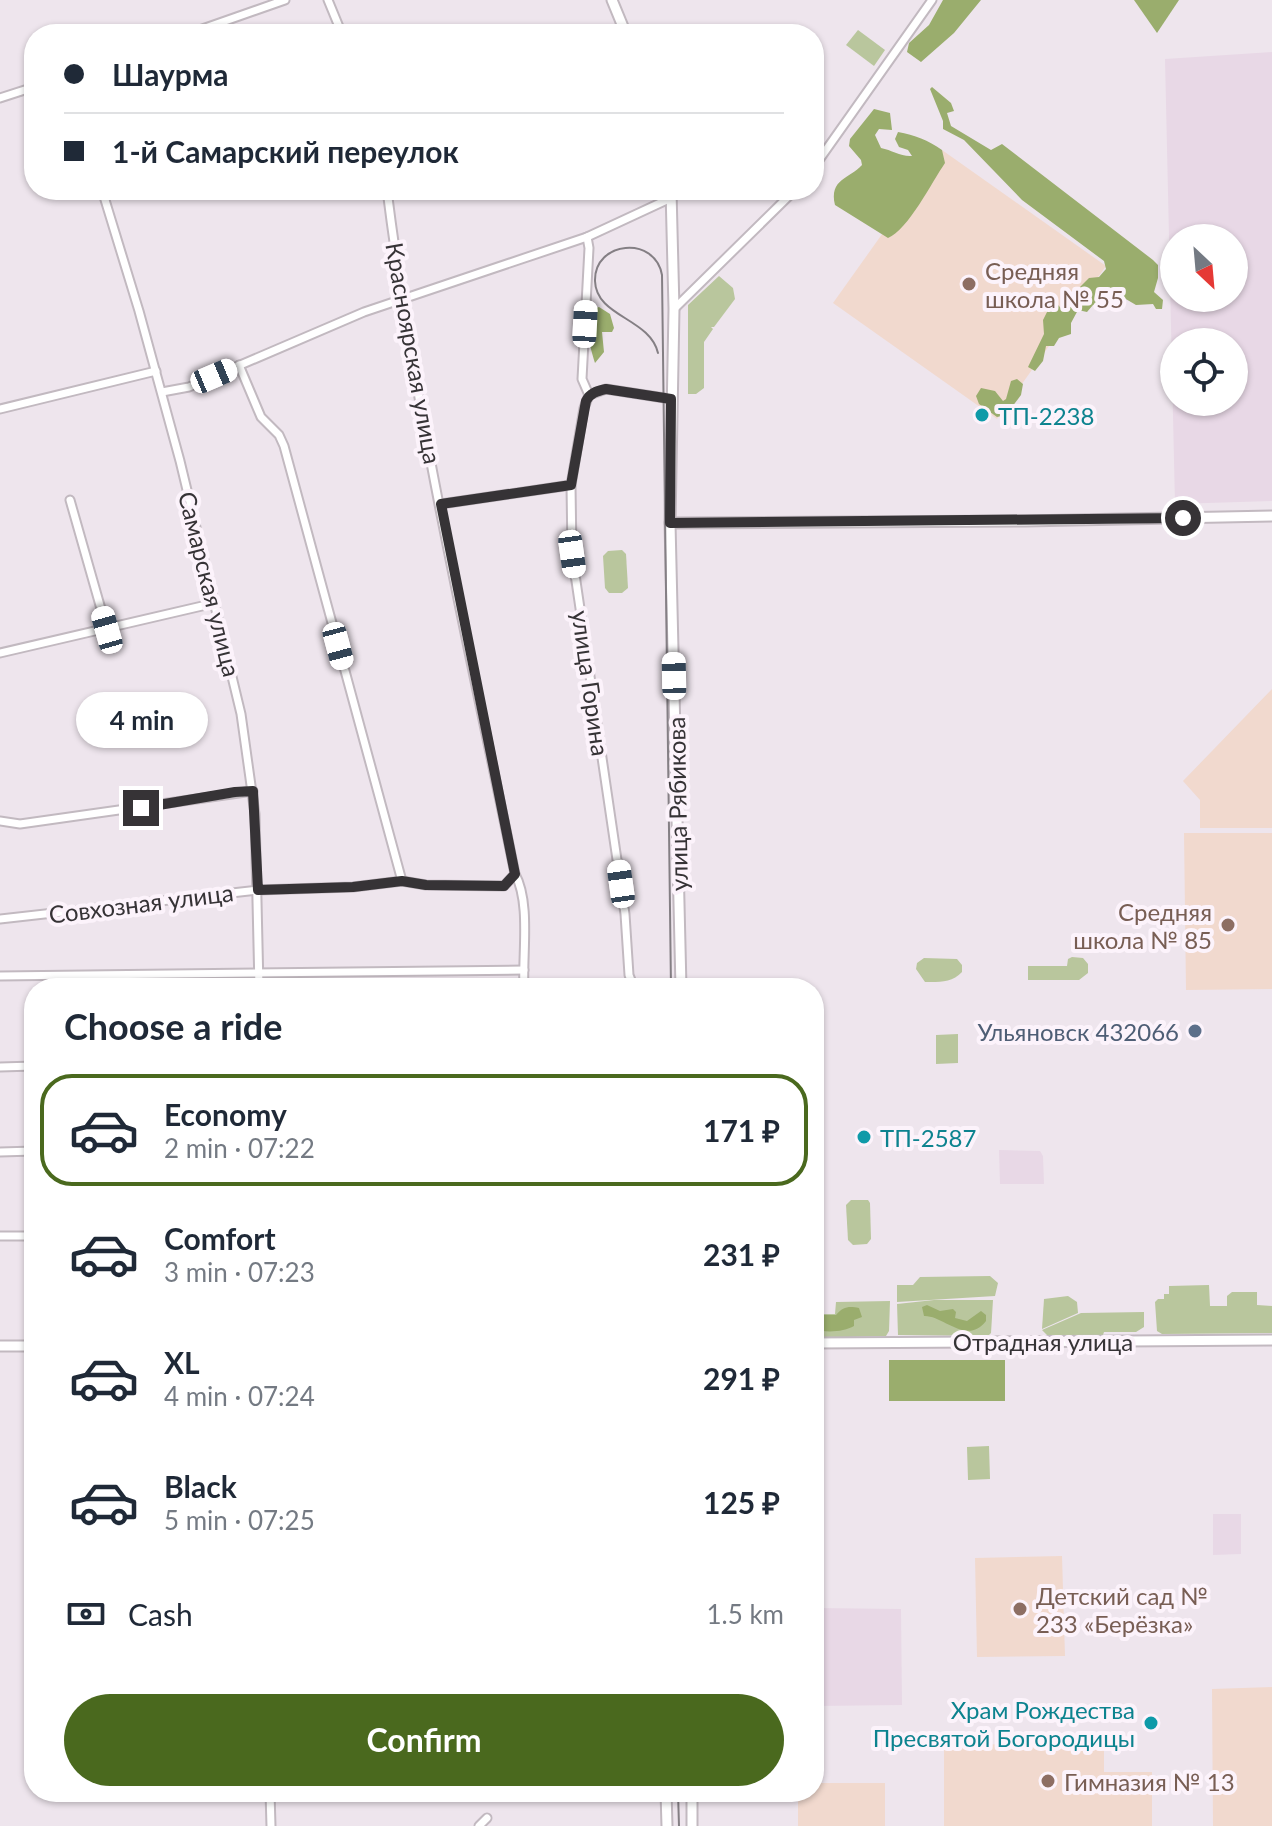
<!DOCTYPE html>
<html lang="en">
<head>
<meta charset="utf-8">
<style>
	body { margin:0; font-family:Lato,sans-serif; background:#f6f6f7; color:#1f2937; height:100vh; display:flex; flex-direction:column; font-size:30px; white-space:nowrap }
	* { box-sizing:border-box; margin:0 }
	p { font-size:26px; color:#747a83 }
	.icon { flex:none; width:44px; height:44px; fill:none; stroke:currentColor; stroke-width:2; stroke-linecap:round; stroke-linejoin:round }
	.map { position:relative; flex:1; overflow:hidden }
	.panel { position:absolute; left:24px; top:978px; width:800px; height:824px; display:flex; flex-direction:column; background:#fff; border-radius:32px; box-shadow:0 2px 6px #0004 }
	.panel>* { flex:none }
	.guide { position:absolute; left:24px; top:24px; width:800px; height:176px; border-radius:32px; box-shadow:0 2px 6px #0004; display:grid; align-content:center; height:176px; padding:0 40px; background:#fff }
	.needle { width:52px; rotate:154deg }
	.fabs { position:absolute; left:1160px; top:224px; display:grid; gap:16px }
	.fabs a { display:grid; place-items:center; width:88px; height:88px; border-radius:50%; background:#fff; box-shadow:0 2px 6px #0004; font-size:40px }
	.end { position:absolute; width:36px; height:36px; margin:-18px; border:10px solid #363336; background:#fff; box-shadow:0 0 0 4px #fff }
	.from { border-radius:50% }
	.bubble { position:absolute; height:56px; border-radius:28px; background:#fff; box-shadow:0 2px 6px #0004; font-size:26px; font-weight:700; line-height:56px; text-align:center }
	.car { position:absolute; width:24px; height:48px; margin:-24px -12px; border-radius:10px; box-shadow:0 0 6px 2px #0007; background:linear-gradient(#fff 24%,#345 0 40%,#fff 0 76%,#345 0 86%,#fff 0) }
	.guide b { display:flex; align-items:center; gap:28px; height:76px; font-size:30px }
	.guide b+b { border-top:2px solid #e0e1e3 }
	.guide i { width:20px; height:20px; background:#1f2937 }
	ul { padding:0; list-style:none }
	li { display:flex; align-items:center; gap:24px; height:112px; margin:0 16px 12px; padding:0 24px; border:4px solid transparent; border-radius:32px }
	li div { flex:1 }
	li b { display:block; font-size:30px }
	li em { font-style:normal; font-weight:700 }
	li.current { border-color:#4a691e }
	li>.icon { width:72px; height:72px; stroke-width:1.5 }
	h2 { padding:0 40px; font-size:36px; line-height:96px }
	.pay { display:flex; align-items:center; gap:20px; height:88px; padding:0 40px; font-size:30px }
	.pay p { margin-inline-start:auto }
	.button { display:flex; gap:16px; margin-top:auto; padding:16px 40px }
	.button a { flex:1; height:92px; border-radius:48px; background:#4a691e; color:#fff; font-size:32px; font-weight:700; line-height:92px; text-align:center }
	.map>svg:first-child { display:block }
</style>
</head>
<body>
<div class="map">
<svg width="1272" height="1826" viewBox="0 0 1272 1826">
	<rect width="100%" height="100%" fill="#eee5ed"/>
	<g fill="#e8d8e6" fill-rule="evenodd">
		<path d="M1272 52V501L1175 504 1165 59ZM1174 238H1234V298H1174ZM1174 342H1234V402H1174Z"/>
		<polygon points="999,1150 1040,1151 1043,1156 1044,1184 1000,1184"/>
		<polygon points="1213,1514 1241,1514 1241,1554 1213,1555"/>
		<polygon points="814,1608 901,1609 902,1705 815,1706"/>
	</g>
	<g fill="#f1d9ce">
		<polygon points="942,150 1106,266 997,419 833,303"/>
		<polygon points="1272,689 1272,828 1200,828 1200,800 1183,781"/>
		<polygon points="1184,833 1272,833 1272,989 1186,990"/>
		<polygon points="1062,1556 1065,1656 977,1657 975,1558"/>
		<polygon points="1272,1687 1272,1826 1213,1826 1212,1689"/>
		<polygon points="1104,1743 1104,1772 1152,1772 1152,1826 944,1826 944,1745"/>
		<polygon points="814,1783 885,1783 885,1826 798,1826 798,1792 814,1792"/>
	</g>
	<g fill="#b9c69d">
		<polygon points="858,30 885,50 874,66 846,45"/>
		<polygon points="719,276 733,288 735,299 714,327 711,327 713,329 704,342 704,388 696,394 688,394 688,305"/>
		<polygon points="622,550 626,554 628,588 622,593 609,593 605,588 603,556 608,551"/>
		<polygon points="1072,957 1083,958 1088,964 1088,973 1079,980 1028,980 1028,966 1067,966 1068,959"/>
		<path d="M924 958 957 959 962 965V972C952 983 939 982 925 982L916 969 917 963Z"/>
		<polygon points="958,1034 958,1063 936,1064 936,1035"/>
		<polygon points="851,1200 868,1200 870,1203 871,1239 867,1244 853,1245 848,1240 846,1205"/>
		<polygon points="990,1276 998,1283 995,1296 897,1302 897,1285 913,1285 920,1277"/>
		<polygon points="1209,1285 1210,1306 1227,1306 1227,1296 1232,1292 1257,1292 1257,1305 1272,1306 1272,1333 1162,1334 1157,1331 1155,1302 1158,1299 1164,1299 1164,1294 1169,1294 1169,1286"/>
		<polygon points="1068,1296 1077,1302 1078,1313 1042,1329 1044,1299"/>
		<polygon points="934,1300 993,1300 991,1333 988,1336 898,1335 897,1304"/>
		<polygon points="890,1301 889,1331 886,1336 814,1338 814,1303 820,1303 820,1314 835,1314 836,1302"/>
		<polygon points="1144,1312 1144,1327 1136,1332 1104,1332 1103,1335 1047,1335 1042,1330 1081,1313"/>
		<polygon points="989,1446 990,1479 968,1480 967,1447"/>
	</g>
	<g fill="#9aad6d">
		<polygon points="943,0 981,0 954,33 921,62 907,52 909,43 929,25"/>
		<polygon points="1134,0 1179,0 1157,33"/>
		<polygon points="932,87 951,103 954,111 947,113 951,126 991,150 1002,144 1153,260 1158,265 1158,278 1154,292 1163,300 1162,309 1156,309 1153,304 1136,305 1119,295 1114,295 1110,302 1093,305 1087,312 1078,310 1071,323 1071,334 1059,338 1054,346 1046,346 1043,361 1035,371 1028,367 1044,334 1043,320 1048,310 1058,305 1065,312 1066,305 1070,303 1069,298 1089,278 1099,277 1106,269 1104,261 1022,200 964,140 943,129 943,121 930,89"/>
		<path d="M874 109 890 113 892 130 879 129 875 135 881 148C892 150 901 157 912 156L908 150 899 147 895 139 898 132C915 135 928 140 942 150L945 163C932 182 908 230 888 238L835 205C829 179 849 179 862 165L861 160 849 146 850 139Z"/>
		<path d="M599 307 610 314 614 328 612 332H602L604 352 595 363C590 346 584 328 592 309Z"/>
		<polygon points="1017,379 1023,384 1021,395 1006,415 997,417 979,404 976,396 981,388 995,391 1003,401 1006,399 1011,381"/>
		<path d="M814 1304H819L820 1315H836C843 1307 848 1306 859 1308L862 1317 854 1320V1326C844 1332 825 1333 814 1329Z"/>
		<path d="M927 1305 940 1311 953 1309 956 1312 955 1318 967 1321 981 1311 986 1315V1321C967 1346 943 1315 924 1316L922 1307Z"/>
		<rect x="889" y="1360" width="116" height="41"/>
	</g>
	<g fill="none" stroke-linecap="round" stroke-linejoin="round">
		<g stroke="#c2b9c0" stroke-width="11">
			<g id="street">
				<polyline points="328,0 342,34"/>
				<polyline points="188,34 285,0"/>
				<polyline points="0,98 34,87"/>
				<polyline points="814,167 932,0"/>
				<polyline points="102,190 139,311 180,461 241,714 255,814 259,988"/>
				<path d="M387 190C416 420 469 647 515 874 531 903 522 955 524 988"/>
				<polyline points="587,237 589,248 582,379 589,395 584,408 571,485 572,554 625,914 629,975 634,988"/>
				<polyline points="674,309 795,190"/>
				<polyline points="239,365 261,417 279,435 284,446 402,881"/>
				<polyline points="162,392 189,387 364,312 587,237 671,198"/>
				<polyline points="589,395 606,389 671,399"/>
				<polyline points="0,409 156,371"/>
				<polyline points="70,500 107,630"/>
				<polyline points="441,504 571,485"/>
				<polyline points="0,653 215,603"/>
				<polyline points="0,821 20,824 253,791"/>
				<polyline points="0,919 258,890 353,887 402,881 426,885 504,886 515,874"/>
				<polyline points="0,976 524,970"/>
				<polyline points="0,1067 34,1066"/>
				<polyline points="0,1152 34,1151"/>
				<polyline points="0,1236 34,1236"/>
				<polyline points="270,1792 271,1826"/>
				<polyline points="479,1826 487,1818"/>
			</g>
		</g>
		<g stroke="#c2b9c0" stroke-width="13">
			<g id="secondary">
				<polyline points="612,0 626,34"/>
				<polyline points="671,190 674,309 670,523 681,988"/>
				<polyline points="670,523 1025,521 1272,516"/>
				<polyline points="814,1343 1272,1340"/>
				<polyline points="0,1346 34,1346"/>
				<polyline points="666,1792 667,1826"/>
				<polyline points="692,1792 692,1826"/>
			</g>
		</g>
		<use href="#street" stroke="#fff" stroke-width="7"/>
		<use href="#secondary" stroke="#fff" stroke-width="9"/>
		<g stroke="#847f84" stroke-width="2">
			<path d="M658 353C650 318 596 317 595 281 594 241 655 235 662 275L671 988"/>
			<polyline points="678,1792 679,1826"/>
		</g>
	</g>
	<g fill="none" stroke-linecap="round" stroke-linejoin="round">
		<path stroke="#363336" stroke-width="10" d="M141 808 235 792 253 791 258 890 353 887 402 881 426 885 504 886 515 874 441 504 571 485 586 401C590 393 597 391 606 389L671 399 670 523 1183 518"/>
	</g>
	<g fill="#8d6e63" stroke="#fcf3fb" stroke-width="3">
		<circle cx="969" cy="284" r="8"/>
		<circle cx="1228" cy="925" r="8"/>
		<circle cx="1020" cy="1609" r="8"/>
		<circle cx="1048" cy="1781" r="8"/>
	</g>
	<g fill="#0f9aa8" stroke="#fcf3fb" stroke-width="3">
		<circle cx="982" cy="415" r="8"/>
		<circle cx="864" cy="1137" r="8"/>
		<circle cx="1151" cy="1723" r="8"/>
	</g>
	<circle fill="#5c6f8a" stroke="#fcf3fb" stroke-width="3" cx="1195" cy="1031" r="8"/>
	<g text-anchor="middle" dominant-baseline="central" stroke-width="8" stroke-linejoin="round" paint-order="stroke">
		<g font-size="24" fill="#785e54" stroke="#fcf3fb" text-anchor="start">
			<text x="985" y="270">Средняя<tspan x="985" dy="28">школа № 55</tspan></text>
			<text x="1212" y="911" text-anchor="end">Средняя<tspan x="1212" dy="28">школа № 85</tspan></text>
			<text x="1036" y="1595">Детский сад №<tspan x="1036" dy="28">233 «Берёзка»</tspan></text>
			<text x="1064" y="1781">Гимназия № 13</text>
		</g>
		<g font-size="24" fill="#363336" stroke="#fcf3fb">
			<text transform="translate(414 353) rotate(80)">Красноярская улица</text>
			<text transform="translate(210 584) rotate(76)">Самарская улица</text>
			<text transform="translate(591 683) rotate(82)">улица Горина</text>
			<text transform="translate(677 804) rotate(-91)">улица Рябикова</text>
			<text transform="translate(141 903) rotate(-7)">Совхозная улица</text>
			<text x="1043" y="1341">Отрадная улица</text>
		</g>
		<g font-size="24" fill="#0d838f" stroke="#fcf3fb" text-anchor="start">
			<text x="998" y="415">ТП-2238</text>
			<text x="880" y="1137">ТП-2587</text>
			<text x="1135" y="1709" text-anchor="end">Храм Рождества<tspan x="1135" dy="28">Пресвятой Богородицы</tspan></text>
		</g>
		<g font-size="24" fill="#4e5e75" stroke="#fcf3fb" text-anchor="end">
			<text x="1179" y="1031">Ульяновск 432066</text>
		</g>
	</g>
</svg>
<div class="fabs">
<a><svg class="needle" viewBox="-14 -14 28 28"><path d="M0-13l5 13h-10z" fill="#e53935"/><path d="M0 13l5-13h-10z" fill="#747a83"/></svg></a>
<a><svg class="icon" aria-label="locate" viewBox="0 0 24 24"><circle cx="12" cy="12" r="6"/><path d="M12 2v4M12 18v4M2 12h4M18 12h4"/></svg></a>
</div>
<i class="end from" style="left:1183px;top:518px"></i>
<i class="end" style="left:141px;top:808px"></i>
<div class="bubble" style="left:76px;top:692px;width:132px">4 min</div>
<i class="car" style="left:585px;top:324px;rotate:3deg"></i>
<i class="car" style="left:214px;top:376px;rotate:67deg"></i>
<i class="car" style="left:572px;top:554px;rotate:172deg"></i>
<i class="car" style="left:107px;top:630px;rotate:344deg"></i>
<i class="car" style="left:338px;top:646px;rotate:165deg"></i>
<i class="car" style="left:674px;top:676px;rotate:359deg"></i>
<i class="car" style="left:621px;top:884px;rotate:352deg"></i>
<div class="guide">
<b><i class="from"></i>Шаурма</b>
<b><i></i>1-й Самарский переулок</b>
</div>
<section class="panel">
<h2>Choose a ride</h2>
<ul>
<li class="current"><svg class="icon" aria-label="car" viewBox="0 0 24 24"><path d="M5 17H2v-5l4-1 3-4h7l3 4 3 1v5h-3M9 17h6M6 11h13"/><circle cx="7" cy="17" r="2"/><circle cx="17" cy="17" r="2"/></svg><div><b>Economy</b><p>2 min · 07:22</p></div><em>171 ₽</em></li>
<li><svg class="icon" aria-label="car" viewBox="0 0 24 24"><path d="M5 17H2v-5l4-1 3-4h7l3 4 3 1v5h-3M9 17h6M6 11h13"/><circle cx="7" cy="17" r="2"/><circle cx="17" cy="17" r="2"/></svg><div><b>Comfort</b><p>3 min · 07:23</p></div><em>231 ₽</em></li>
<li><svg class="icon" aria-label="car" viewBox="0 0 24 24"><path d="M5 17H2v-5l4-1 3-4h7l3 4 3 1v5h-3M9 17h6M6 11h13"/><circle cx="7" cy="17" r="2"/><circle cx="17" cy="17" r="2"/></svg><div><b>XL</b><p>4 min · 07:24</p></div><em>291 ₽</em></li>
<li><svg class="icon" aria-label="car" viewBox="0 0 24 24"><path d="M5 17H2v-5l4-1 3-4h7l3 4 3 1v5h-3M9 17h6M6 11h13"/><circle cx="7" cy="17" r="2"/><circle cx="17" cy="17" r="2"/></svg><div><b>Black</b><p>5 min · 07:25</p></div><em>125 ₽</em></li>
</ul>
<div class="pay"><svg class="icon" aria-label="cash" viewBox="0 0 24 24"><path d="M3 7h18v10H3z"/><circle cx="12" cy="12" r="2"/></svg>Cash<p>1.5 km</p></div>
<div class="button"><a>Confirm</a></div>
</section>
</div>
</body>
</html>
